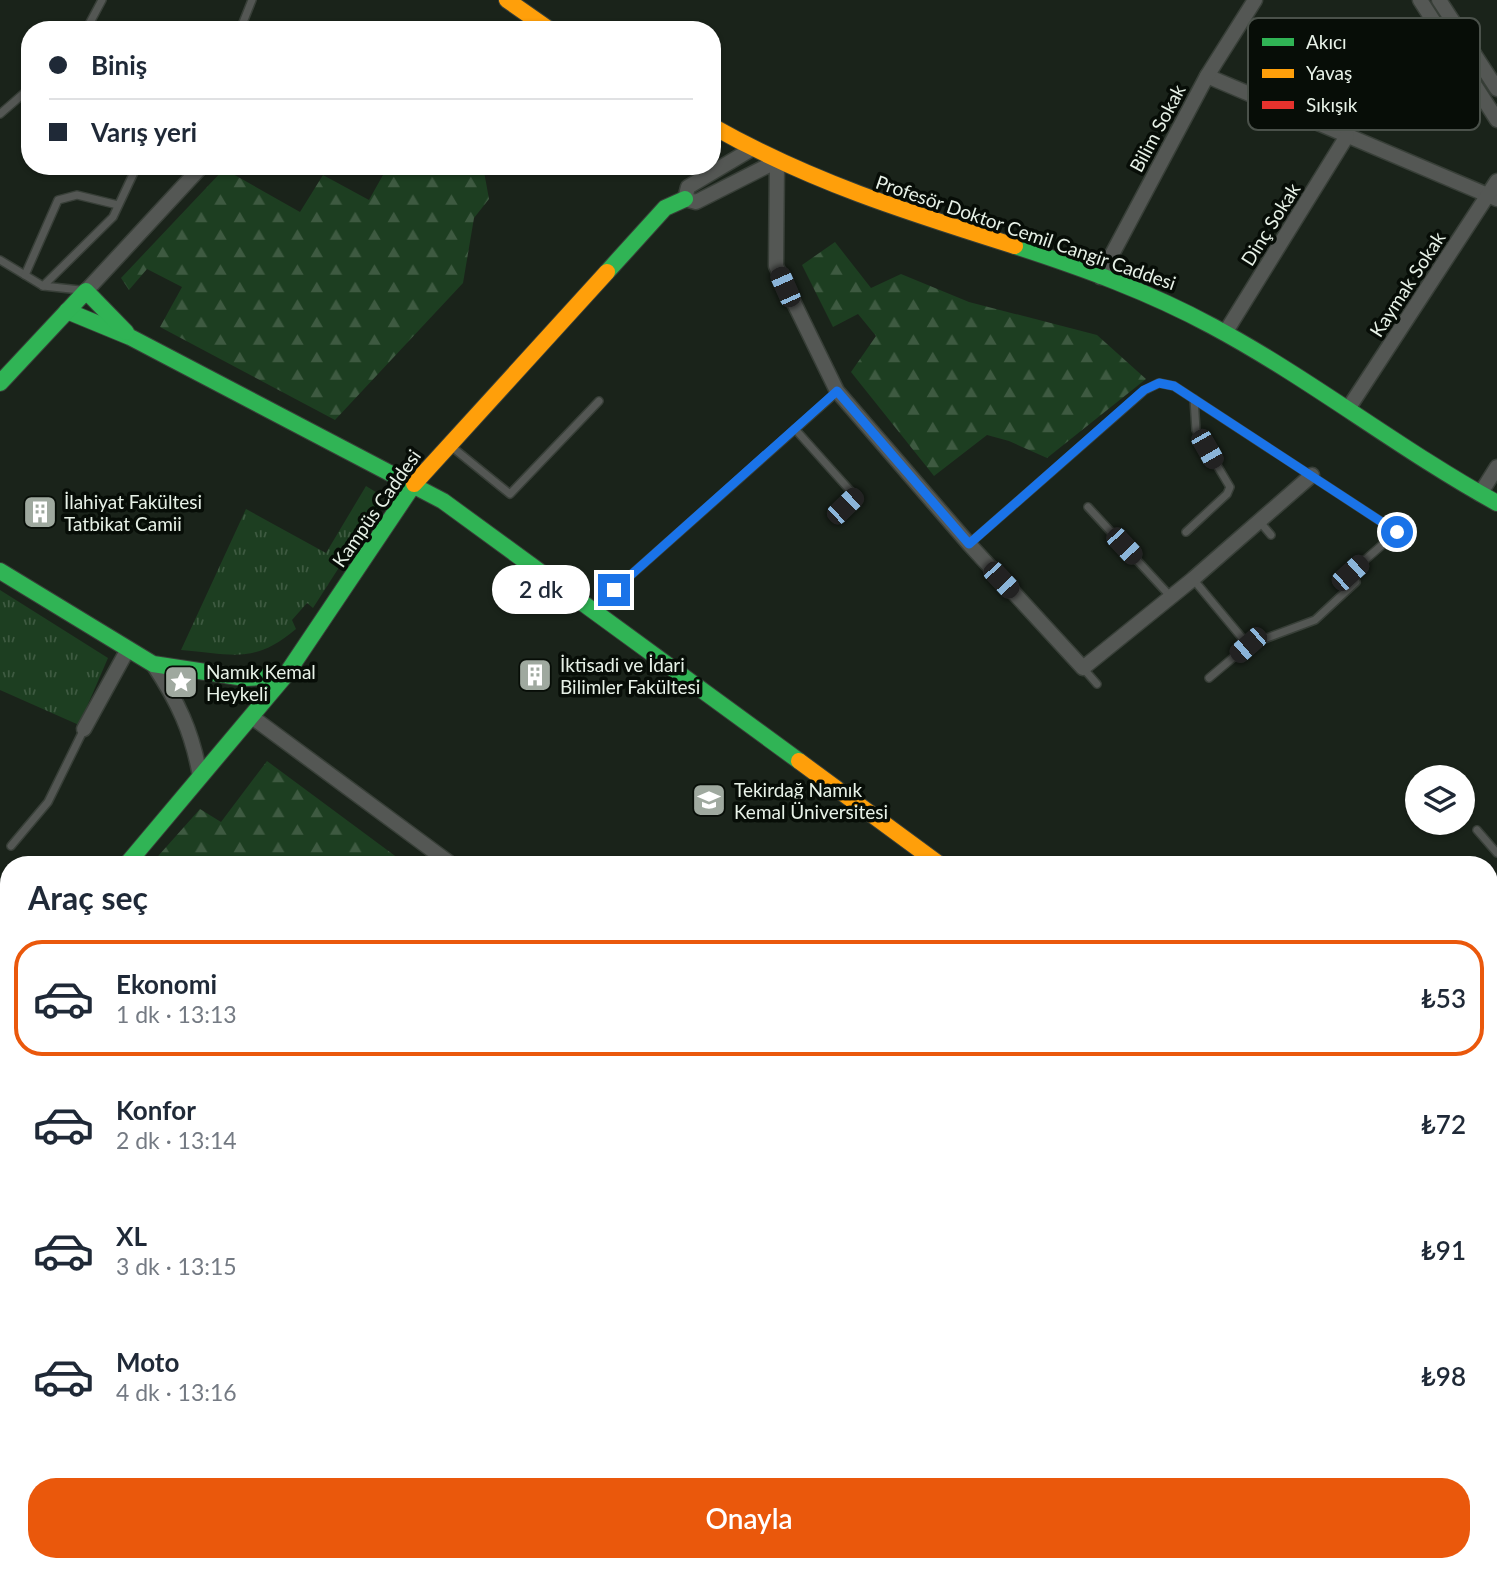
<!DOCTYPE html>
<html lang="tr">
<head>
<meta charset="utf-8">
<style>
	body { margin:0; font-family:Lato,sans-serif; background:#f2f2f3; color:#1f2937; height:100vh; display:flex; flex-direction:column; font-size:26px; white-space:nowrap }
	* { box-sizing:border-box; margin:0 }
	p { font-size:23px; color:#747a83 }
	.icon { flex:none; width:38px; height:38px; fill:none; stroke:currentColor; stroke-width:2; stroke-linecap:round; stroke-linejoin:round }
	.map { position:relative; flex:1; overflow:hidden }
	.sheet { position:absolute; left:0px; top:856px; width:1498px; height:716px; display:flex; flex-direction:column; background:#fff; border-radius:28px 28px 0 0; box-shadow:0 2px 5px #0004 }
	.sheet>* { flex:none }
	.top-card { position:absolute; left:21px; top:21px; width:700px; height:154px; border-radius:28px; box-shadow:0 2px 5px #0004; display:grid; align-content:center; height:154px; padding:0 28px; background:#fff }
	.tools { position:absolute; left:1405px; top:765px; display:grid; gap:14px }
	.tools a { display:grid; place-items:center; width:70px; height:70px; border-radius:50%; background:#fff; box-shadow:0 2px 5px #0004; font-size:35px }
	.end { position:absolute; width:32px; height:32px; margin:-16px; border:9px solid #1a73e8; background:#fff; box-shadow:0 0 0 4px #fff }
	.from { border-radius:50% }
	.bubble { position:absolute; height:49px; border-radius:24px; background:#fff; box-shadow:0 2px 5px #0004; font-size:23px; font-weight:600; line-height:49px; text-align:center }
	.car { position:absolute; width:21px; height:42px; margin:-21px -10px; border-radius:9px; box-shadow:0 0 5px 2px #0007; background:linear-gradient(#222 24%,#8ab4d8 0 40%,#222 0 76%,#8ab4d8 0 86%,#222 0) }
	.top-card b { display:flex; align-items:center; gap:24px; height:66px; font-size:26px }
	.top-card b+b { border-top:2px solid #e0e1e3 }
	.top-card i { width:18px; height:18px; background:#1f2937 }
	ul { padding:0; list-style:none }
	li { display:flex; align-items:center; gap:21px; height:116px; margin:0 14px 10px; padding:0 14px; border:4px solid transparent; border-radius:28px }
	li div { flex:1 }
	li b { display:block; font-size:26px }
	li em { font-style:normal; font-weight:600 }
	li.selected { border-color:#ea580c }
	li>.icon { width:63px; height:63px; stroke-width:1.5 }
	h2 { padding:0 28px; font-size:32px; line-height:84px }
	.cta { display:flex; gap:14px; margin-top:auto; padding:14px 28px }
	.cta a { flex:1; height:80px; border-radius:28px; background:#ea580c; color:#fff; font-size:28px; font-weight:600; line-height:80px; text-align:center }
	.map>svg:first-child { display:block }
</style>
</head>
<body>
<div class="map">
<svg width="1497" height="1571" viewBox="0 0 1497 1571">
	<defs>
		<pattern id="grass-tufts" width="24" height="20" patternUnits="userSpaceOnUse" patternTransform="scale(1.75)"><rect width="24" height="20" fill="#1d3e21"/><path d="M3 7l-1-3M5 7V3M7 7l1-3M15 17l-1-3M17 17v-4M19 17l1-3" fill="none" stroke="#3e5a41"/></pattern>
		<pattern id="forest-firs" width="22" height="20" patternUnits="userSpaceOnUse" patternTransform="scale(1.75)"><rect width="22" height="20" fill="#1d3e21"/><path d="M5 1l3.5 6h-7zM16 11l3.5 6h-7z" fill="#3e5a41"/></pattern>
	</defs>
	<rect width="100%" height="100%" fill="#1a231a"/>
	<g fill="url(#grass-tufts)">
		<path d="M366 486 379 494 381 502 313 608 307 603 292 620 296 629C253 665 233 654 181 650L246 509 326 553Z"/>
		<polygon points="0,590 108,658 79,725 0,690"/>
		<polygon points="847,1563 880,1566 880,1563 897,1563 896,1571 847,1571"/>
	</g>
	<g fill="url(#forest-firs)">
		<polygon points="388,166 483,166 489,199 474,218 463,283 335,420 160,327 182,287 147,269 129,290 121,278 224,169 300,212 323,175 369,200"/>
		<polygon points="835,242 871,288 901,274 969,302 1097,335 1146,379 1047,458 1009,441 987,435 934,476 851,372 876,336 858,314 833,327 802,265"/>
		<polygon points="267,761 406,864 151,864 200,809 221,822"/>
		<polygon points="0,1242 9,1250 9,1563 381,1563 391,1571 0,1571"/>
		<polygon points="532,1563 730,1563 729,1571 525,1571"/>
	</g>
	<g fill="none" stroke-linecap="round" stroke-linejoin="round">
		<g stroke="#383f38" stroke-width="10">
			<g id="lane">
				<polyline points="86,30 102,0"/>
				<polyline points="240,30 252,0"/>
				<polyline points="0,114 30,88"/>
				<polyline points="0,260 43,286"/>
				<polyline points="25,275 58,200 77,195 118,205"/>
				<polyline points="80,290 43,286 113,217 137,166"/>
				<polyline points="795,429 855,496 845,506"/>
				<polyline points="452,447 510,494 599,401"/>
				<polyline points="1088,507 1171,597"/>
				<polyline points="1260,522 1271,535"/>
				<polyline points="1186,532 1227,494 1230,487 1196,430 1194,399"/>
				<polyline points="969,544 1145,390 1159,383 1174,386 1397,532 1350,573 1356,582 1315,620 1248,645 1193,579"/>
				<polyline points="614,590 837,392"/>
				<polyline points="1083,668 1097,684"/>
				<polyline points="1209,678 1248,645"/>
				<polyline points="1477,830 1497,853"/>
				<polyline points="11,846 48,802 84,729"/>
				<polyline points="1489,977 1497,969"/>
				<polyline points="1489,1048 1497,1052"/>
			</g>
		</g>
		<g stroke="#383f38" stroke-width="17">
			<g id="street">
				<polyline points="1420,0 1497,120"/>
				<polyline points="1439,0 1497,89"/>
				<polyline points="1207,76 1497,199"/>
				<polyline points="750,150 688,187 685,199 696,202 777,161 776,266 837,391 969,544 1083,668 1193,579 1312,475"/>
				<polyline points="1100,277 1207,76 1255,0"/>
				<polyline points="86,291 202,166"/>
				<polyline points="1225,333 1347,136"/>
				<polyline points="1348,409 1497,181"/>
				<polyline points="1480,494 1497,467"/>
				<path d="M153 664C178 702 192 731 200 776"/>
				<polyline points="252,717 451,864"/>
				<polyline points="84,729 128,649"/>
				<polyline points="1489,1319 1497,1320"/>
				<polyline points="0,1376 9,1367"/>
			</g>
		</g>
		<g stroke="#383f38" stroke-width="18">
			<g id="fast">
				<path d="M1015 246C1083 268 1149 292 1212 326 1311 379 1399 449 1497 503"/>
				<polyline points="607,272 665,208 685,199"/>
				<polyline points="67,311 130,337 443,501 799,761"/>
				<polyline points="0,383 86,291 126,332"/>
				<polyline points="0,571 153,664 245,678 285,676"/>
				<polyline points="127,864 285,676 414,484"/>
				<polyline points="0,1019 9,1008"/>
				<polyline points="431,1563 441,1571"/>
			</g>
		</g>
		<g stroke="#383f38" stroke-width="18">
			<g id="slow">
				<polyline points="507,0 550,30"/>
				<path d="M712 126C811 182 907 212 1015 246"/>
				<polyline points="414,484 607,272"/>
				<polyline points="799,761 939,864"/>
			</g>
		</g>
		<g stroke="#383f38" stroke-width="18">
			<g id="jam">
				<polyline points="0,1198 9,1206"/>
				<polyline points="1101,1563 1101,1571"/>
			</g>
		</g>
		<use href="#lane" stroke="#545754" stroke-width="7"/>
		<use href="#street" stroke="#545754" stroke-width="14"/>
		<use href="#fast" stroke="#30b455" stroke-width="16"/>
		<use href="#slow" stroke="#ff9f0a" stroke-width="16"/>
		<use href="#jam" stroke="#e5322d" stroke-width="16"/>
	</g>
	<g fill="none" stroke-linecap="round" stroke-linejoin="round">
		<polyline stroke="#1a73e8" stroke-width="9" points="614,590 837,391 969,544 1144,390 1159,383 1174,386 1397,532"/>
	</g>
	<defs>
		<g id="building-square" transform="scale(1.75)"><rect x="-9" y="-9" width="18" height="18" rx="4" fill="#9fa99f" stroke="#070d07"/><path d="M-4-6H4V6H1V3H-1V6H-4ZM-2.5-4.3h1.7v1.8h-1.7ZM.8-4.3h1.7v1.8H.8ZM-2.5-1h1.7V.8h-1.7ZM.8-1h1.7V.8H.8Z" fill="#fff"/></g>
		<g id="sight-square" transform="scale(1.75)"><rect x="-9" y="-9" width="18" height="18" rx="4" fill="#9fa99f" stroke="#070d07"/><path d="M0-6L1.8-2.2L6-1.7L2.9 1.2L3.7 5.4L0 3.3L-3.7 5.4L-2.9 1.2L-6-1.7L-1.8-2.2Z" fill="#fff"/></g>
		<g id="university-square" transform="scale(1.75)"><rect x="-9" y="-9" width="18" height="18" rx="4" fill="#9fa99f" stroke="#070d07"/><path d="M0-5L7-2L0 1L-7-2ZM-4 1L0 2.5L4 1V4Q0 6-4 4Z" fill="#fff"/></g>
	</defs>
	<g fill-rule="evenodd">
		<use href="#building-square" x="40" y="512"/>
		<use href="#building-square" x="535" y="675"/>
		<use href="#sight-square" x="181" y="682"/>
		<use href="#university-square" x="709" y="800"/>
	</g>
	<g text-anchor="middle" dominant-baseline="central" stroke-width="7" stroke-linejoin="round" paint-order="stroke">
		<g font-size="19" fill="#e7f1e7" stroke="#070d07">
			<text transform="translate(1157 128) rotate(-62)">Bilim Sokak</text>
			<text transform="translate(1270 224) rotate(-58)">Dinç Sokak</text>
			<text transform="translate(1026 232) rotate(19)">Profesör Doktor Cemil Cangir Caddesi</text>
			<text transform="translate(1407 284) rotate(-57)">Kaymak Sokak</text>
			<text transform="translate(376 508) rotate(-55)">Kampüs Caddesi</text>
		</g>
		<g font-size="19" fill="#e7f1e7" stroke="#070d07" text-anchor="start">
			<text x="64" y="501">İlahiyat Fakültesi<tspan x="64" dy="22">Tatbikat Camii</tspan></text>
			<text x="560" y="664">İktisadi ve İdari<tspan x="560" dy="22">Bilimler Fakültesi</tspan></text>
			<text x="206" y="671">Namık Kemal<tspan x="206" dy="22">Heykeli</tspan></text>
			<text x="734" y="789">Tekirdağ Namık<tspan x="734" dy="22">Kemal Üniversitesi</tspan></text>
		</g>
	</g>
	<rect x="1248" y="18" width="232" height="112" rx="10" fill="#070d07" stroke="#4a514a" stroke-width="2"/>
	<rect x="1262" y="38" width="32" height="8" fill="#30b455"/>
	<rect x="1262" y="69" width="32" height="9" fill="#ff9f0a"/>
	<rect x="1262" y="101" width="32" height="8" fill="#e5322d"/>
	<g font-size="19" fill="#e7f1e7">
		<text x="1306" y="49">Akıcı</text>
		<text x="1306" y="80">Yavaş</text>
		<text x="1306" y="112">Sıkışık</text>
	</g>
</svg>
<div class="tools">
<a><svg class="icon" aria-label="layers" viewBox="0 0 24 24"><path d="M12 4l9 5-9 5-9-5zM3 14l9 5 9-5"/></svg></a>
</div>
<i class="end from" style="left:1397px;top:532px"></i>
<i class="end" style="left:614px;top:590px"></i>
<div class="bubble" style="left:492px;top:565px;width:98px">2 dk</div>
<i class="car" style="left:785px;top:287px;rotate:336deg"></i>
<i class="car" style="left:1207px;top:449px;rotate:150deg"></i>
<i class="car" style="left:845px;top:506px;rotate:46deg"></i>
<i class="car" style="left:1124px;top:546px;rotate:137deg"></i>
<i class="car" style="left:1350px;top:573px;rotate:48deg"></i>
<i class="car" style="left:1001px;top:580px;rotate:137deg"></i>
<i class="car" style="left:1248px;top:645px;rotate:229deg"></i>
<div class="top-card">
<b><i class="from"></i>Biniş</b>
<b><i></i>Varış yeri</b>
</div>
<section class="sheet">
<h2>Araç seç</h2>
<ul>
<li class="selected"><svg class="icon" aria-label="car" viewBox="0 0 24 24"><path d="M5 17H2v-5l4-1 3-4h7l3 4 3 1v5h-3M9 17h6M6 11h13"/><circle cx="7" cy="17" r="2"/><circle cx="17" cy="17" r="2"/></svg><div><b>Ekonomi</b><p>1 dk · 13:13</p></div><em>₺53</em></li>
<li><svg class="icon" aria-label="car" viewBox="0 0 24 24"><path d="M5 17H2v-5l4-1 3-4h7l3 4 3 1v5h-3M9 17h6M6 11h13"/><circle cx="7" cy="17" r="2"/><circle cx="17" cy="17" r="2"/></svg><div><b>Konfor</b><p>2 dk · 13:14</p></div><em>₺72</em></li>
<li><svg class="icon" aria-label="car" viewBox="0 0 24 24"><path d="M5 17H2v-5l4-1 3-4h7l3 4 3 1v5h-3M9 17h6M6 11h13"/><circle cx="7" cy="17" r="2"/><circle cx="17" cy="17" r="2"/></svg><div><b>XL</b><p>3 dk · 13:15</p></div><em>₺91</em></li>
<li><svg class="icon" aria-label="car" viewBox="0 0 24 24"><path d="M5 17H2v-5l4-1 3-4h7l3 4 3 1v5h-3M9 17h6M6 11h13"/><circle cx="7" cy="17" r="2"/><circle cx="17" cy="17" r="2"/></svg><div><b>Moto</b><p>4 dk · 13:16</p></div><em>₺98</em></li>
</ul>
<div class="cta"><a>Onayla</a></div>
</section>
</div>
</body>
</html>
